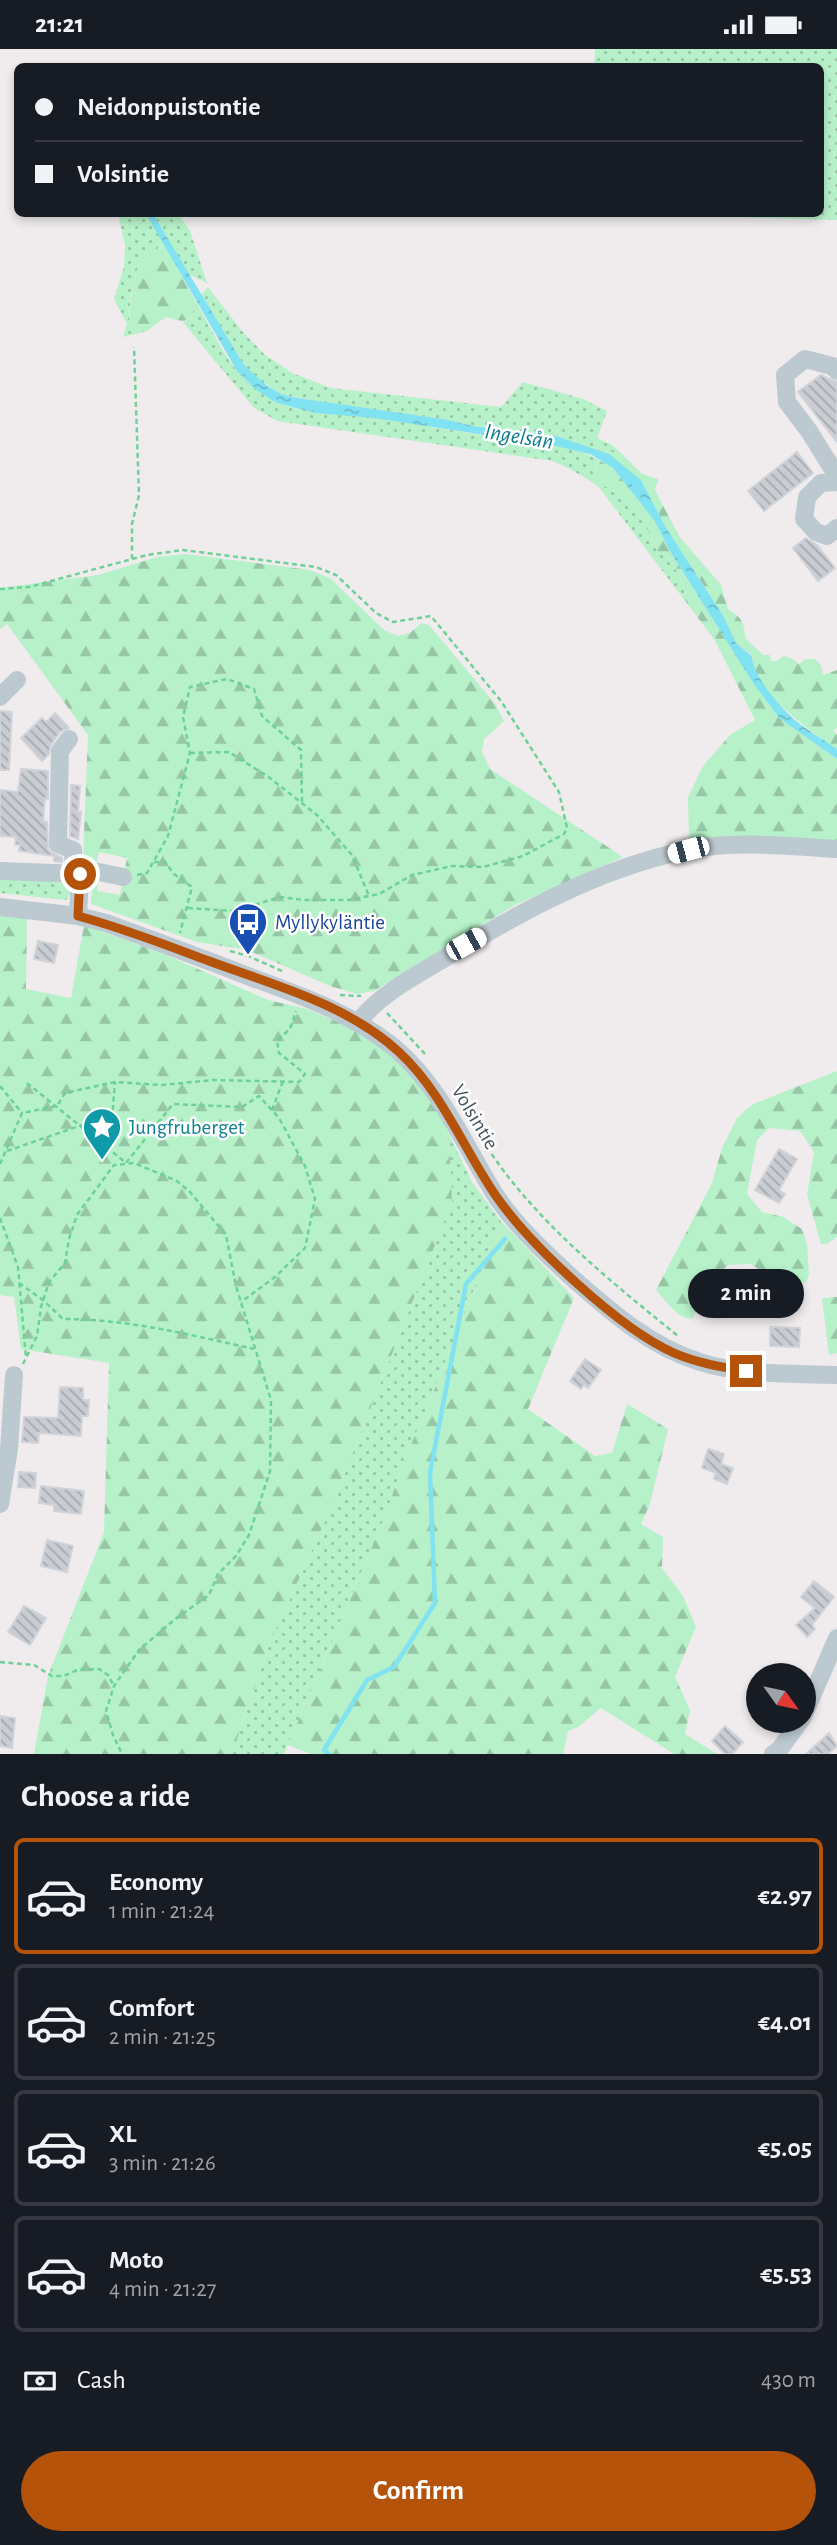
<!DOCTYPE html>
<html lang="en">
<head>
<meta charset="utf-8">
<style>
	body { margin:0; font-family:"Alegreya Sans",sans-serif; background:#20242c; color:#f1f3f6; height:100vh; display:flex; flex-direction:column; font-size:26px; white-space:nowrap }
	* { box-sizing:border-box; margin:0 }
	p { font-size:23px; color:#9ea1a6 }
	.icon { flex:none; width:38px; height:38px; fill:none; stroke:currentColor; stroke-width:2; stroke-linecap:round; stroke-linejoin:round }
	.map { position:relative; height:1705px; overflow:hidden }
	.panel { display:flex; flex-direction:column; background:#171b24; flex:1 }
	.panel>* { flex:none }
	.top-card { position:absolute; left:14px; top:14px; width:810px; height:154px; border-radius:10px; box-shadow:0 4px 10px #0003; display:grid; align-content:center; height:154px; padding:0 21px; background:#171b24 }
	.needle { width:46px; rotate:123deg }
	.fabs { position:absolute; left:746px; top:1614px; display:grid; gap:14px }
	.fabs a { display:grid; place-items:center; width:70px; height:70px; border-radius:50%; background:#171b24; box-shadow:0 4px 10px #0003; font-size:35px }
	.end { position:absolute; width:32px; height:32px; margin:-16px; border:9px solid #b45309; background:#fff; box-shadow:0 0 0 4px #fff }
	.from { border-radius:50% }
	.bubble { position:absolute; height:49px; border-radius:24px; background:#171b24; box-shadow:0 4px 10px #0003; font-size:23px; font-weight:600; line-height:49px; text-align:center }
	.car { position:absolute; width:21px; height:42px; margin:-21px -10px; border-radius:9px; box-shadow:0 0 5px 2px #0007; background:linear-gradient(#fff 24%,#345 0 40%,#fff 0 76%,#345 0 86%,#fff 0) }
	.top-card b { display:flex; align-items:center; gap:24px; height:66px; font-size:26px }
	.top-card b+b { border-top:2px solid #363941 }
	.top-card i { width:18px; height:18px; background:#f1f3f6 }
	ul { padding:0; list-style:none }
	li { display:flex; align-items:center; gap:21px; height:116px; margin:0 14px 10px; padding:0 7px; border:4px solid #363941; border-radius:10px }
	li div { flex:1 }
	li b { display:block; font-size:26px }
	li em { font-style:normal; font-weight:600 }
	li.on { border-color:#b45309 }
	li>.icon { width:63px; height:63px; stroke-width:1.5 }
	h2 { padding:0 21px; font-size:32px; line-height:84px }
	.pay { display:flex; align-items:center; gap:18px; height:77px; padding:0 21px; font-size:26px }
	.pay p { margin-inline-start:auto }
	.button { display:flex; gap:14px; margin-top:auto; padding:14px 21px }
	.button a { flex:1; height:80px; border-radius:42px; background:#b45309; color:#fff; font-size:28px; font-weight:600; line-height:80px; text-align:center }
	.status { display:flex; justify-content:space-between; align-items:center; height:49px; padding:0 35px; background:#171b24; direction:ltr }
	.status svg { height:19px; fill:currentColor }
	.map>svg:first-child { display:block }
</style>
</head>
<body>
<div class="status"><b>21:21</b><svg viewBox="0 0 49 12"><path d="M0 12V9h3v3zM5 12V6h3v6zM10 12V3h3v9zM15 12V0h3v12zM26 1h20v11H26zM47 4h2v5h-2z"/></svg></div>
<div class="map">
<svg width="837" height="1705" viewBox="0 0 837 1705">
	<defs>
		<pattern id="grass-dots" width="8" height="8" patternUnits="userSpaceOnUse" patternTransform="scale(1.75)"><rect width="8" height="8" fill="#b7f1c9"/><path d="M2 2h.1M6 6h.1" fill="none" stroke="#96c6a6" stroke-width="1.8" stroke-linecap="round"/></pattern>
		<pattern id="forest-firs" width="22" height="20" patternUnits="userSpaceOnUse" patternTransform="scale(1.75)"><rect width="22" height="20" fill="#b7f1c9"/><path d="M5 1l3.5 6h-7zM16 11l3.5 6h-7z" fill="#96c6a6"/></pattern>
		<pattern id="water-ripples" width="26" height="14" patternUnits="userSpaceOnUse" patternTransform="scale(1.75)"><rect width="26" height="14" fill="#81e2f1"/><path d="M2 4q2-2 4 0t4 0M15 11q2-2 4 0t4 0" fill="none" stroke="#6bbac6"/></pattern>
		<pattern id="building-back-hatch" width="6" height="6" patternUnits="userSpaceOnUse" patternTransform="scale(1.75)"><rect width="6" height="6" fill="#c9ccd2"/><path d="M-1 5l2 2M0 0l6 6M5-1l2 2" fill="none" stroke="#a5a8ad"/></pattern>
	</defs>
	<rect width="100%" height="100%" fill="#f0eced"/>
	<g fill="url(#grass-dots)">
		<polygon points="595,0 837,0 837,171 608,165 821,164 821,18 594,17"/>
		<path d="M118 165H146L162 191V196C155 202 146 208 140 215 134 222 126 268 131 276 135 281 141 281 147 282L123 288 127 275 114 250 124 218 125 196Z"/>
		<polygon points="153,165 179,165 190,182 207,234 188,225"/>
		<polygon points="208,238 242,282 264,305 292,324 331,339 501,358 523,333 583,350 607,362 597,389 612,396 620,403 605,404 556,387 473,377 449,371 318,353 281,345 255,329 244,316 201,246"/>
		<path d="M196 253C213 282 228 319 256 340 290 368 337 363 378 369 420 375 462 384 504 389 534 394 571 394 597 410L593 423 622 440 646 477 658 504 671 510 683 536 686 553 598 437 572 421 553 412 277 372 254 359 183 273 190 270Z"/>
		<polygon points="0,828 68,833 71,837 70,846 66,851 0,844"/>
		<polygon points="442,1070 472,1133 501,1172 425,1364 404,1411 386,1465 284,1705 232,1705 269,1596 331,1459 452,1153 450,1106"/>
	</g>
	<g fill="url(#forest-firs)">
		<path d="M162 191 196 253C192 275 185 274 166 268L147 282C141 281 135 281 131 276 127 268 134 222 140 215 145 208 155 202 162 197Z"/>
		<path d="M620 403 642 425 658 430 655 441 679 487 721 536 728 560C741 568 745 573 745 589L763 606H770L771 612H777L784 607 793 610 799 615 805 610H815L821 616 823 626 837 621V679L833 681 837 686V700C809 681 753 643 752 606L736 594 724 568 665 477 641 431 605 404Z"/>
		<polygon points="597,410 613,419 654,471 671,504 753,634 779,669 837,710 837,792 689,789 688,748 703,717 730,686 755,671 714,590 686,553 683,536 671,510 658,504 646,477 622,440 598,437 593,423"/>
		<polygon points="186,505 310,521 330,529 384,581 398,587 410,584 421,574 429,576 496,656 504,672 484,690 482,703 490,720 623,808 515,856 374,942 357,945 330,937 247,901 197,893 91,855 93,828 99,829 97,842 120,846 127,809 99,803 96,815 83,811 88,686 7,575 0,580 0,539 98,526 157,508"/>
		<polygon points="0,866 27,868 26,940 71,949 84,876 164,905 268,951 307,960 352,979 389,1004 414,1030 442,1070 450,1106 452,1153 331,1459 269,1596 232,1705 34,1705 48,1627 104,1483 109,1314 21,1300 14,1248 0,1246"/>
		<path d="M837 1022V1188L827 1195H821L807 1146 814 1103 800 1082 769 1079 757 1091 747 1145 762 1163 783 1168 802 1180 807 1195 809 1225 806 1234 774 1231 751 1215 728 1216 707 1235 693 1270C676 1269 667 1253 656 1241L712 1134 722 1099 737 1069 753 1055Z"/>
		<polygon points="501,1172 574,1249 528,1360 595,1407 612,1404 627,1355 668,1380 650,1455 641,1475 663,1488 662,1519 683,1547 696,1578 675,1628 690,1661 685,1685 717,1705 674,1705 601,1659 578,1678 568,1682 563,1705 311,1705 288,1696 386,1465 404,1411 425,1364"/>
		<polygon points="837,1248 837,1304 829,1306 822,1249"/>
	</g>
	<path fill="url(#water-ripples)" d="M146 165H153L244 316 267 337 281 345 297 349 449 371 473 377 556 387 609 405 641 431 665 477 724 568 736 594 752 607C752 626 780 658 795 671 808 682 823 690 837 700V710L779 669 753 634 671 504 654 471 613 419 590 405 552 396 374 369 316 364 296 359 275 353 255 340 237 322Z"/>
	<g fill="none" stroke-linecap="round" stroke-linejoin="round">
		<polyline stroke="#81e2f1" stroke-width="4.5" points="329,1705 324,1701 367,1631 394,1618 435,1554 430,1424 466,1235 505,1190"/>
	</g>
	<g fill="url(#building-back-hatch)" stroke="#d0d3d9" stroke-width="2">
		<polygon points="821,326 837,333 837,393 798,343"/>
		<polygon points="797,403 813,424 764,462 748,442"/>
		<polygon points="806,489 817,496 835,519 818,532 793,499"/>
		<polygon points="0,662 12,663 9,721 0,721"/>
		<polygon points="55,664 69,679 60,683 51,696 49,705 42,712 21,689 42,669 46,673"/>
		<polygon points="21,720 48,722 48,750 45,749 43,772 47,773 48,801 62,809 62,813 54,812 54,807 19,802 20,796 15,796 16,788 0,787 0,741 18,743"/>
		<polygon points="71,736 80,737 78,763 81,763 78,790 70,787"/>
		<polygon points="38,892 58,896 54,914 34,910"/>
		<polygon points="779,1100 797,1110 779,1141 785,1145 779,1154 755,1141"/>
		<polygon points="717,1243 730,1249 720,1269 708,1264"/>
		<polygon points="770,1278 800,1279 799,1298 770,1297"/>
		<polygon points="585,1310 601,1321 588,1339 584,1336 581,1340 570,1332"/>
		<polygon points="60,1338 83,1339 83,1351 89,1351 88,1367 82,1367 81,1387 39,1384 38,1394 22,1393 24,1368 58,1369"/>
		<polygon points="708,1400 724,1405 721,1415 733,1419 727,1435 714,1430 716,1424 702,1419"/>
		<polygon points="19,1423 36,1424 35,1439 18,1438"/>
		<polygon points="41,1437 84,1442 81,1465 54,1462 54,1456 39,1454"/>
		<polygon points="47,1491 73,1497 67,1523 41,1517"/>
		<polygon points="814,1532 834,1548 812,1576 815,1580 807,1588 796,1576 815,1559 801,1548"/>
		<polygon points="24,1557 46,1569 30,1596 8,1583"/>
		<polygon points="0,1667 15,1669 12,1699 0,1697"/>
		<polygon points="725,1677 743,1693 732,1705 725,1705 712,1692"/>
		<polygon points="829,1684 837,1697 828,1705 806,1705"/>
	</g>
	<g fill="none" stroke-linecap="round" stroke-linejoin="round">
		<g stroke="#6dd198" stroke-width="2.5" stroke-dasharray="5 3.5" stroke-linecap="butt">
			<polyline points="132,510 132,475 139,446 134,298"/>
			<polyline points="0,540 29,538 147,506 183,501 316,518 336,526 376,564 393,573 431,567 501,652 559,743 567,779 564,785 523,807 483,818 452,817 412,826 379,845 349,851 304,851 280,848 235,862 187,859"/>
			<polyline points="190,704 229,703 270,729 317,766 352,806 369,847"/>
			<polyline points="154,813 165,813 174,825 192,838 180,884"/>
			<polyline points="137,826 147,824 168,787 190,704 183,668 190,638 227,630 254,640 262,667 301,701 302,754"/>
			<polyline points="230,902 248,907 282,922"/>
			<polyline points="340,946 361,947"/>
			<polyline points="387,964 425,1005"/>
			<polyline points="27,1034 126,1114 173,1055 242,1058 259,1047 279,1069 305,1117 315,1150 305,1199 275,1228 241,1253"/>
			<polyline points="0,1037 22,1064"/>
			<polyline points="272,1061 283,1032"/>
			<path d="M487 1098C534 1171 610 1232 678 1287"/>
			<polyline points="7,1102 82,1076 112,1070 115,1033"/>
			<polyline points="0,1115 22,1064 57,1057 65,1044 115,1033 162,1036 213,1031 299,1033 305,1025 279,1004 277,991 290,980 296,962"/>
			<polyline points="0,1169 18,1218 26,1309"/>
			<path d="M19 1234 43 1251 63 1270C127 1270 192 1286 254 1300"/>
			<polyline points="23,1315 37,1287 41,1258 49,1233 65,1214 69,1190 77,1166 114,1116 134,1114 177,1132 190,1143 226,1186 236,1237 271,1351 270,1422 249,1486 236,1507 218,1525 209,1546 174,1571 139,1601 114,1637 106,1662 113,1686 122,1705"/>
			<polyline points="0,1613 34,1616 52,1627 64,1627 77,1621 99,1620 108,1626 114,1637"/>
		</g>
		<g stroke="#bcc9d0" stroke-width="18">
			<polyline points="837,322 832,317 805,310 785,326 787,353 809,382 837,427"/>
			<polyline points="837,433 821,434 807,448 804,470 816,483 827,487 837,479"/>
			<polyline points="0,648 17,631"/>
			<polyline points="69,690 60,702 58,795 73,801 74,825"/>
			<polyline points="0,822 80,825 78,867"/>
			<polyline points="80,825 94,822 123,828"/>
			<path d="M0 858 78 867 106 874C152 891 199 908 245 926 299 946 351 963 396 1000 441 1039 464 1095 494 1144 514 1175 542 1201 569 1226 609 1261 648 1297 700 1313 743 1327 793 1324 837 1326"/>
			<path d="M359 972C380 946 411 929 440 912 516 865 599 819 688 801 736 791 788 797 837 800"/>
			<polyline points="0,1455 9,1400 14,1326"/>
			<polyline points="803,1668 837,1589"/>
			<polyline points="773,1705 779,1701 801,1671"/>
		</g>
	</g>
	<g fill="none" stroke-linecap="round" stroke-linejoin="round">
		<path stroke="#b45309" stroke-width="9" d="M80 825 78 867C123 879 166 896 209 912 274 936 347 955 399 1003 443 1044 463 1099 496 1147 531 1197 620 1280 674 1304 697 1314 722 1318 746 1322"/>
	</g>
	<defs>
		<g id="bus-pin" transform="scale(2.0125)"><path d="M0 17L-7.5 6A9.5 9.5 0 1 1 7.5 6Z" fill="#1a4fb4" stroke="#fff"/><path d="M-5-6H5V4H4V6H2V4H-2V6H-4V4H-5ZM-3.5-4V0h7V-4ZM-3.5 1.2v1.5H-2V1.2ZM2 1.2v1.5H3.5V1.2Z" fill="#fff"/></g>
		<g id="sight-pin" transform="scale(2.0125)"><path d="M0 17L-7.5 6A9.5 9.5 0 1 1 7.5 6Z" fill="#0f9aa8" stroke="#fff"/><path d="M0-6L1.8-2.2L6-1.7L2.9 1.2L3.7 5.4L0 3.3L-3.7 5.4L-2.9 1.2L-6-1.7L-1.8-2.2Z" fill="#fff"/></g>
	</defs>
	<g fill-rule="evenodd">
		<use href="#bus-pin" x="248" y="873"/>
		<use href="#sight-pin" x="102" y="1078"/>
	</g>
	<g text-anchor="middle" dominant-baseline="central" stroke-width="5" stroke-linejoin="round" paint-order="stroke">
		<g font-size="21" fill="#164399" stroke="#fff" text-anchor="start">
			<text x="275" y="873">Myllykyläntie</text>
		</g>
		<g font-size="21" fill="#44525b" stroke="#fff">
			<text transform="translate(475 1068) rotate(59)">Volsintie</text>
		</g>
		<g font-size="21" fill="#0d838f" stroke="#fff" text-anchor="start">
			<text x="129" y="1078">Jungfruberget</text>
		</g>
		<g font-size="23" font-style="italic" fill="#067d8f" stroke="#fff">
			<text transform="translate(519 388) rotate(9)">Ingelsån</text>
		</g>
	</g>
</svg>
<div class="fabs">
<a><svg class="needle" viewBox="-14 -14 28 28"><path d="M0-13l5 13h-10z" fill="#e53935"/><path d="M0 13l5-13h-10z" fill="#9ea1a6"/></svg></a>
</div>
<i class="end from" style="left:80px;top:825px"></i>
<i class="end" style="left:746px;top:1322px"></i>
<div class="bubble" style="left:688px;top:1220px;width:116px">2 min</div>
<i class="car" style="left:688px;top:801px;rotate:255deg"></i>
<i class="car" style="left:466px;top:895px;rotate:61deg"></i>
<div class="top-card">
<b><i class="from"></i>Neidonpuistontie</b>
<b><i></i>Volsintie</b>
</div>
</div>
<section class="panel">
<h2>Choose a ride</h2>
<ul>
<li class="on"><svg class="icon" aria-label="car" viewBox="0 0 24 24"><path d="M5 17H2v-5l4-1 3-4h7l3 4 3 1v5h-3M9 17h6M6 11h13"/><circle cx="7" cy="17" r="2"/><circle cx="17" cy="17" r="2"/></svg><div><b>Economy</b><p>1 min · 21:24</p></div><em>€2.97</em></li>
<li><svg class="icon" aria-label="car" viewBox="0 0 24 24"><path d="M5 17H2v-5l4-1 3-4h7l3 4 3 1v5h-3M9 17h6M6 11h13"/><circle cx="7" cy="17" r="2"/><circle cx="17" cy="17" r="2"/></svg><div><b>Comfort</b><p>2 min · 21:25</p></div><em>€4.01</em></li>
<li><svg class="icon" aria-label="car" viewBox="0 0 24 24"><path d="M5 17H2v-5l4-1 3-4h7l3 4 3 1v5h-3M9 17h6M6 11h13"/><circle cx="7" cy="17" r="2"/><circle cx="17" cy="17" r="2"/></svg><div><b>XL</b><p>3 min · 21:26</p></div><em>€5.05</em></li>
<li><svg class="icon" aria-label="car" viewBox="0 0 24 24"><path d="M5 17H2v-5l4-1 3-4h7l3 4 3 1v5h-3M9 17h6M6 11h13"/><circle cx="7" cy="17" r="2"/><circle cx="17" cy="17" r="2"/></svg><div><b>Moto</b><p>4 min · 21:27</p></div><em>€5.53</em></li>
</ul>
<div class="pay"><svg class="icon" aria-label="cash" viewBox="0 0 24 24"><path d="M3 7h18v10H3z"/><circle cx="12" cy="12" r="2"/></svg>Cash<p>430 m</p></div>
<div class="button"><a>Confirm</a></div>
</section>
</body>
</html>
